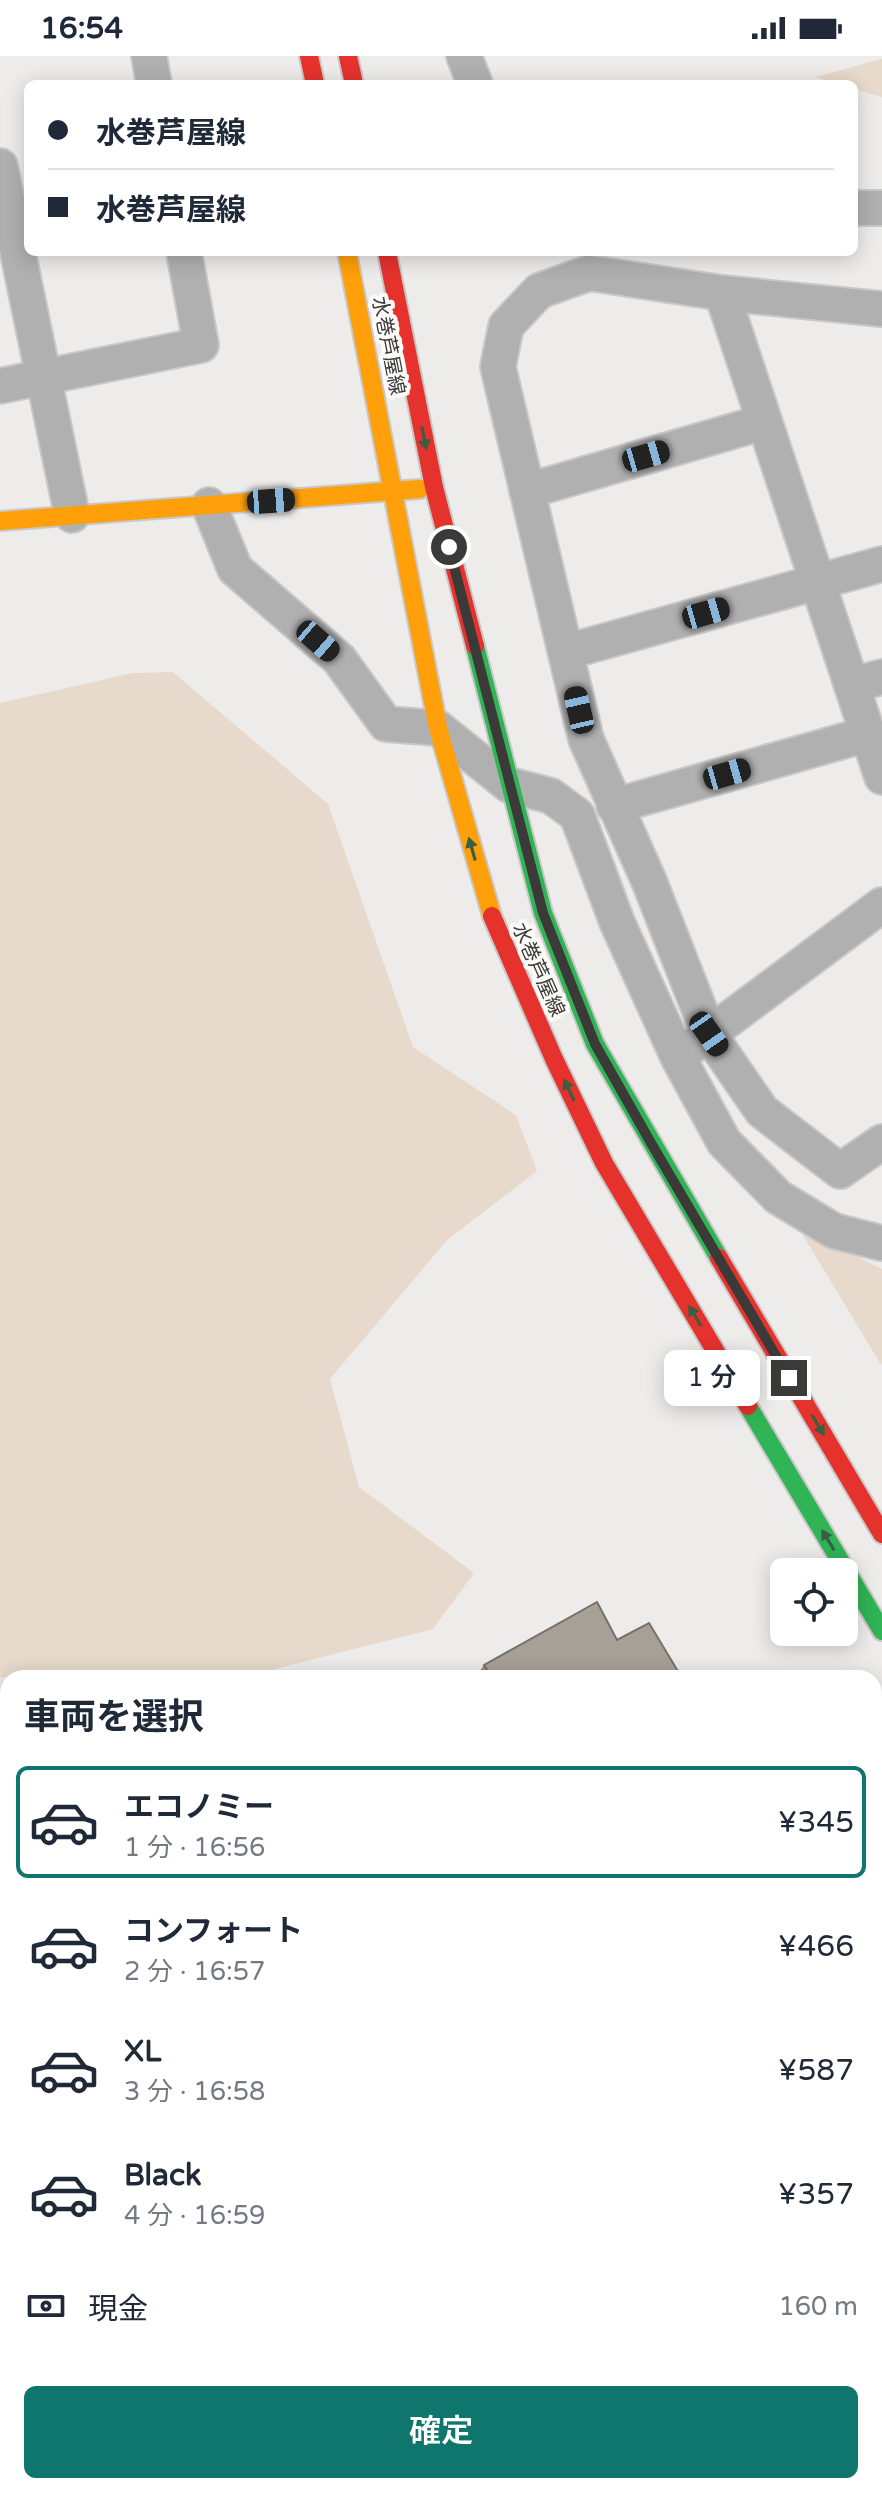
<!DOCTYPE html>
<html lang="ja">
<head>
<meta charset="utf-8">
<style>
	body { margin:0; font-family:"Varela Round","Noto Sans JP",sans-serif; background:#f2f2f3; color:#1f2937; height:100vh; display:flex; flex-direction:column; font-size:30px; white-space:nowrap }
	* { box-sizing:border-box; margin:0 }
	p { font-size:26px; color:#747a83 }
	.icon { flex:none; width:44px; height:44px; fill:none; stroke:currentColor; stroke-width:2; stroke-linecap:round; stroke-linejoin:round }
	.map { position:relative; flex:1; overflow:hidden }
	.sheet { position:absolute; left:0px; top:1614px; width:882px; height:824px; display:flex; flex-direction:column; background:#fff; border-radius:24px 24px 0 0; box-shadow:0 4px 20px #0003 }
	.sheet>* { flex:none }
	.top-card { position:absolute; left:24px; top:24px; width:834px; height:176px; border-radius:12px; box-shadow:0 4px 20px #0003; display:grid; align-content:center; height:176px; padding:0 24px; background:#fff }
	.buttons { position:absolute; left:770px; top:1502px; display:grid; gap:16px }
	.buttons a { display:grid; place-items:center; width:88px; height:88px; border-radius:12px; background:#fff; box-shadow:0 4px 20px #0003; font-size:40px }
	.end { position:absolute; width:36px; height:36px; margin:-18px; border:10px solid #3b3a39; background:#fff; box-shadow:0 0 0 4px #fff }
	.from { border-radius:50% }
	.bubble { position:absolute; height:56px; border-radius:12px; background:#fff; box-shadow:0 4px 20px #0003; font-size:26px; font-weight:600; line-height:56px; text-align:center }
	.car { position:absolute; width:24px; height:48px; margin:-24px -12px; border-radius:10px; box-shadow:0 0 6px 2px #0007; background:linear-gradient(#222 24%,#8ab4d8 0 40%,#222 0 76%,#8ab4d8 0 86%,#222 0) }
	.top-card b { display:flex; align-items:center; gap:28px; height:76px; font-size:30px }
	.top-card b+b { border-top:2px solid #e0e1e3 }
	.top-card i { width:20px; height:20px; background:#1f2937 }
	ul { padding:0; list-style:none }
	li { display:flex; align-items:center; gap:24px; height:112px; margin:0 16px 12px; padding:0 8px; border:4px solid transparent; border-radius:12px }
	li div { flex:1 }
	li b { display:block; font-size:30px }
	li em { font-style:normal; font-weight:600 }
	li.current { border-color:#0f766e }
	li>.icon { width:72px; height:72px; stroke-width:1.5 }
	h2 { padding:0 24px; font-size:36px; line-height:96px }
	.pay { display:flex; align-items:center; gap:20px; height:88px; padding:0 24px; font-size:30px }
	.pay p { margin-inline-start:auto }
	.button { display:flex; gap:16px; margin-top:auto; padding:16px 24px }
	.button a { flex:1; height:92px; border-radius:12px; background:#0f766e; color:#fff; font-size:32px; font-weight:600; line-height:92px; text-align:center }
	.status { display:flex; justify-content:space-between; align-items:center; height:56px; padding:0 40px; background:#fff; direction:ltr }
	.status svg { height:22px; fill:currentColor }
	.map>svg:first-child { display:block }
</style>
</head>
<body>
<div class="status"><b>16:54</b><svg viewBox="0 0 49 12"><path d="M0 12V9h3v3zM5 12V6h3v6zM10 12V3h3v9zM15 12V0h3v12zM26 1h20v11H26zM47 4h2v5h-2z"/></svg></div>
<div class="map">
<svg width="882" height="2438" viewBox="0 0 882 2438">
	<rect width="100%" height="100%" fill="#eeeceb"/>
	<g fill="#e7d9cb">
		<polygon points="882,3 882,41 854,33 854,28 838,28 815,21"/>
		<polygon points="173,616 328,748 413,991 516,1059 537,1115 447,1184 330,1323 359,1431 474,1517 433,1573 240,1622 0,1621 0,647 133,617"/>
		<polygon points="798,1171 882,1213 882,1308 880,1307"/>
		<polygon points="8,1713 8,2430 518,2430 515,2438 0,2438 0,1715"/>
	</g>
	<g fill="none" stroke-linecap="round" stroke-linejoin="round">
		<g stroke="#c9c8c8" stroke-width="20">
			<polyline id="lane" points="669,2438 673,2430"/>
		</g>
		<g stroke="#c9c8c8" stroke-width="38">
			<g id="street">
				<polyline points="149,0 154,28"/>
				<polyline points="464,0 475,28"/>
				<polyline points="0,110 72,459"/>
				<polyline points="854,152 882,152"/>
				<polyline points="722,237 882,721"/>
				<polyline points="882,253 722,237 589,217 539,235 506,270 498,311 586,683 649,825 709,978 882,849"/>
				<polyline points="0,330 201,289 184,196"/>
				<polyline points="527,435 764,366"/>
				<polyline points="209,449 235,513 339,603 386,668 438,672 509,729 551,740 577,759 617,866 678,1001 724,1086 778,1141 834,1175 882,1187"/>
				<polyline points="566,596 882,508"/>
				<polyline points="852,629 882,621"/>
				<polyline points="614,750 868,678"/>
				<polyline points="691,991 709,978 762,1055 840,1115 882,1086"/>
			</g>
		</g>
		<g stroke="#c9c8c8" stroke-width="22">
			<g id="fast">
				<polyline points="475,590 543,857 595,988 719,1202"/>
				<polyline points="748,1350 882,1575"/>
			</g>
		</g>
		<g stroke="#c9c8c8" stroke-width="22">
			<g id="slow">
				<polyline points="347,196 438,672 492,860"/>
				<polyline points="0,465 420,433"/>
			</g>
		</g>
		<g stroke="#c9c8c8" stroke-width="22">
			<g id="jam">
				<polyline points="309,0 315,28"/>
				<polyline points="348,0 354,28"/>
				<polyline points="387,196 434,431 475,590"/>
				<polyline points="492,860 554,1003 604,1107 748,1350"/>
				<polyline points="719,1202 882,1478"/>
			</g>
		</g>
		<polyline stroke="#aeaead" stroke-width="5" stroke-dasharray="8 4" stroke-linecap="butt" points="874,2106 882,2105"/>
		<use href="#lane" stroke="#b1b0b0" stroke-width="16"/>
		<use href="#street" stroke="#b1b0b0" stroke-width="34"/>
		<use href="#fast" stroke="#30b455" stroke-width="18"/>
		<use href="#slow" stroke="#ff9f0a" stroke-width="18"/>
		<use href="#jam" stroke="#e5322d" stroke-width="18"/>
	</g>
	<polygon fill="#8f8a82" points="617,1584 682,1622 475,1622 484,1609"/>
	<polygon fill="#a6a097" stroke="#74706a" stroke-width="2" points="597,1546 617,1584 649,1567 682,1622 493,1622 484,1609"/>
	<defs><path id="oneway-solid" d="M-6-.8H1V-3.2L6.5 0L1 3.2V.8H-6Z" transform="scale(2)"/></defs>
	<g fill="#385f41">
		<use href="#oneway-solid" transform="translate(424 382) rotate(79)"/>
		<use href="#oneway-solid" transform="translate(472 793) rotate(-106)"/>
		<use href="#oneway-solid" transform="translate(569 1034) rotate(-116)"/>
		<use href="#oneway-solid" transform="translate(695 1260) rotate(-121)"/>
		<use href="#oneway-solid" transform="translate(818 1369) rotate(59)"/>
		<use href="#oneway-solid" transform="translate(828 1484) rotate(-121)"/>
	</g>
	<g fill="none" stroke-linecap="round" stroke-linejoin="round">
		<polyline stroke="#3b3a39" stroke-width="10" points="449,491 543,857 595,988 651,1087 789,1322"/>
	</g>
	<g text-anchor="middle" dominant-baseline="central" stroke-width="8" stroke-linejoin="round" paint-order="stroke">
		<g font-size="20" fill="#3b3a39" stroke="#fcfaf7">
			<text transform="translate(388 290) rotate(79)">水巻芦屋線</text>
			<text transform="translate(538 914) rotate(66)">水巻芦屋線</text>
		</g>
	</g>
</svg>
<div class="buttons">
<a><svg class="icon" aria-label="locate" viewBox="0 0 24 24"><circle cx="12" cy="12" r="6"/><path d="M12 2v4M12 18v4M2 12h4M18 12h4"/></svg></a>
</div>
<i class="end from" style="left:449px;top:491px"></i>
<i class="end" style="left:789px;top:1322px"></i>
<div class="bubble" style="left:664px;top:1294px;width:96px">1 分</div>
<i class="car" style="left:646px;top:400px;rotate:74deg"></i>
<i class="car" style="left:271px;top:445px;rotate:86deg"></i>
<i class="car" style="left:706px;top:557px;rotate:74deg"></i>
<i class="car" style="left:318px;top:585px;rotate:131deg"></i>
<i class="car" style="left:579px;top:654px;rotate:347deg"></i>
<i class="car" style="left:727px;top:718px;rotate:74deg"></i>
<i class="car" style="left:709px;top:978px;rotate:145deg"></i>
<div class="top-card">
<b><i class="from"></i>水巻芦屋線</b>
<b><i></i>水巻芦屋線</b>
</div>
<section class="sheet">
<h2>車両を選択</h2>
<ul>
<li class="current"><svg class="icon" aria-label="car" viewBox="0 0 24 24"><path d="M5 17H2v-5l4-1 3-4h7l3 4 3 1v5h-3M9 17h6M6 11h13"/><circle cx="7" cy="17" r="2"/><circle cx="17" cy="17" r="2"/></svg><div><b>エコノミー</b><p>1 分 · 16:56</p></div><em>¥345</em></li>
<li><svg class="icon" aria-label="car" viewBox="0 0 24 24"><path d="M5 17H2v-5l4-1 3-4h7l3 4 3 1v5h-3M9 17h6M6 11h13"/><circle cx="7" cy="17" r="2"/><circle cx="17" cy="17" r="2"/></svg><div><b>コンフォート</b><p>2 分 · 16:57</p></div><em>¥466</em></li>
<li><svg class="icon" aria-label="car" viewBox="0 0 24 24"><path d="M5 17H2v-5l4-1 3-4h7l3 4 3 1v5h-3M9 17h6M6 11h13"/><circle cx="7" cy="17" r="2"/><circle cx="17" cy="17" r="2"/></svg><div><b>XL</b><p>3 分 · 16:58</p></div><em>¥587</em></li>
<li><svg class="icon" aria-label="car" viewBox="0 0 24 24"><path d="M5 17H2v-5l4-1 3-4h7l3 4 3 1v5h-3M9 17h6M6 11h13"/><circle cx="7" cy="17" r="2"/><circle cx="17" cy="17" r="2"/></svg><div><b>Black</b><p>4 分 · 16:59</p></div><em>¥357</em></li>
</ul>
<div class="pay"><svg class="icon" aria-label="cash" viewBox="0 0 24 24"><path d="M3 7h18v10H3z"/><circle cx="12" cy="12" r="2"/></svg>現金<p>160 m</p></div>
<div class="button"><a>確定</a></div>
</section>
</div>
</body>
</html>
